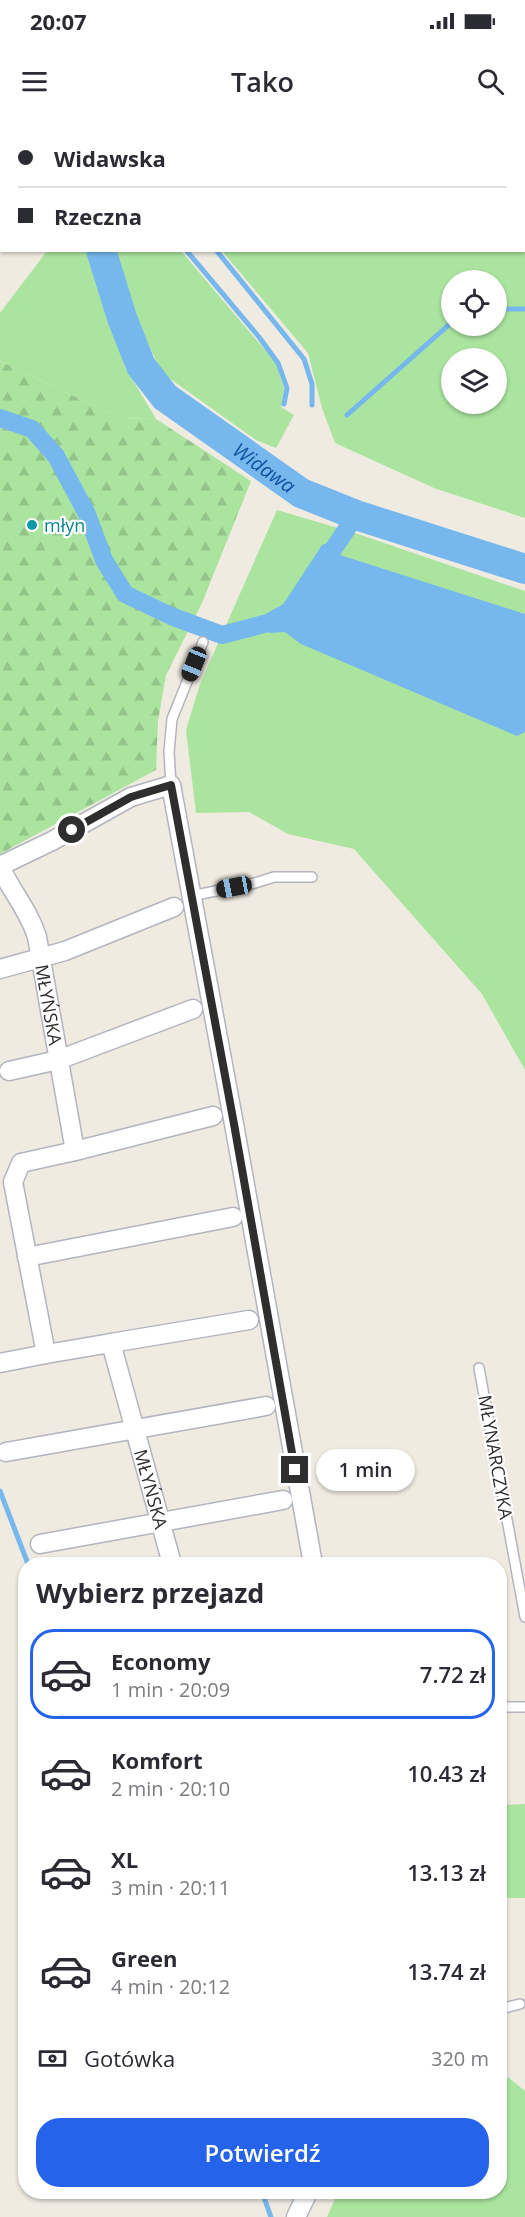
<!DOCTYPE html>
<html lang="pl">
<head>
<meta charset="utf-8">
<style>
	body { margin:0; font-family:"Open Sans",sans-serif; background:#f2f2f3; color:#2b2b33; height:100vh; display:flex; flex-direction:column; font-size:22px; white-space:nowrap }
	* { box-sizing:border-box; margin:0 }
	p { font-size:20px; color:#7c7c81 }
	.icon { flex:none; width:33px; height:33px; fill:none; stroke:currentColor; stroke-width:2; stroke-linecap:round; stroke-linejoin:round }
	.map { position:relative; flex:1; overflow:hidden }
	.sheet { position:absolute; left:18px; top:1437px; width:489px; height:642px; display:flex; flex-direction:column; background:#fff; border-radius:24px; box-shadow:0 2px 4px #0004 }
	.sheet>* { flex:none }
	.guide { position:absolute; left:0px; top:0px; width:525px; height:132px; box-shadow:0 2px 4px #0004; display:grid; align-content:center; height:132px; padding:0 18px; background:#fff }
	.tools { position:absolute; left:441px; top:150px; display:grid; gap:12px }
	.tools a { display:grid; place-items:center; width:66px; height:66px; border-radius:50%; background:#fff; box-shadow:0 2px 4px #0004; font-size:30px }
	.end { position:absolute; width:27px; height:27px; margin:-14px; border:8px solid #2e2e2e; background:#fff; box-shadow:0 0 0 3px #fff }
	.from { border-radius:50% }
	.bubble { position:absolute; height:42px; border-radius:21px; background:#fff; box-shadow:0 2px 4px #0004; font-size:20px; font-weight:600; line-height:42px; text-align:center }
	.car { position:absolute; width:18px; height:36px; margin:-18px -9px; border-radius:8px; box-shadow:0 0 4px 2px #0007; background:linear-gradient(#222 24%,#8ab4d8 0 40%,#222 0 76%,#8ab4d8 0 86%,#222 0) }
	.guide b { display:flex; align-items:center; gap:21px; height:57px; font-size:22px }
	.guide b+b { border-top:2px solid #e1e1e2 }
	.guide i { width:15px; height:15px; background:#2b2b33 }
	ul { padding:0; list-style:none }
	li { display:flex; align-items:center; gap:18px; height:90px; margin:0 12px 9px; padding:0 6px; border:3px solid transparent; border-radius:24px }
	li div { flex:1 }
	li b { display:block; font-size:22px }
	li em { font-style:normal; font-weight:600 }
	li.selected { border-color:#2563eb }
	li>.icon { width:54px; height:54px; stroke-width:1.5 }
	h2 { padding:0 18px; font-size:27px; line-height:72px }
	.pay { display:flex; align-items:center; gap:15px; height:66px; padding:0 18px; font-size:22px }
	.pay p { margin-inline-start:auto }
	.primary-button { display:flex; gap:12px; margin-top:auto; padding:12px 18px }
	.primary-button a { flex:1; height:69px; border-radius:24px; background:#2563eb; color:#fff; font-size:24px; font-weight:600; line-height:69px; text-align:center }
	.status { display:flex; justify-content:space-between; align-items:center; height:42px; padding:0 30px; background:#fff; direction:ltr }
	.status svg { height:16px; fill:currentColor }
	header { display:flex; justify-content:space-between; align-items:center; height:78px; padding:0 18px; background:#fff; font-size:27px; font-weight:600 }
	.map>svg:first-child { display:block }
</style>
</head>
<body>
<div class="status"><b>20:07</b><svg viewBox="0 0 49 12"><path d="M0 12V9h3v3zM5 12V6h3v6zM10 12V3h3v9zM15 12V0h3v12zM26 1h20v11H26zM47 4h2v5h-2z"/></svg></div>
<header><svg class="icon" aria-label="menu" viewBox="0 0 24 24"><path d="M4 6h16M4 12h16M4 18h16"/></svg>Tako<svg class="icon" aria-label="search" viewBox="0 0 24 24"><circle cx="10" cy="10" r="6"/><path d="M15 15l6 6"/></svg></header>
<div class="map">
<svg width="525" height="2097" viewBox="0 0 525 2097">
	<defs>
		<pattern id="forest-firs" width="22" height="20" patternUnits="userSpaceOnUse" patternTransform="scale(1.5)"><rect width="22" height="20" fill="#aae49f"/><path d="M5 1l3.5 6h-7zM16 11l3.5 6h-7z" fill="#93c489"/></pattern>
	</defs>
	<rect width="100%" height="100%" fill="#efebe1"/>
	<g fill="#aae49f" fill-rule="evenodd">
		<path d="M167 0H525V398L434 368 335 323 322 288 308 233 222 131 524 130V2ZM452 160H496V206H452ZM496 238V284H452V238Z"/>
		<polygon points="47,131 88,131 125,247 156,299 120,298 0,241 0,193"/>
		<polygon points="115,131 181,131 276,243 284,269 281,287 294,295 276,328 256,320 162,253 137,201"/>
		<polygon points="277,390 355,413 525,471 525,950 482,874 354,729 288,714 249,692 196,693 186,610 200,564"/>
		<polygon points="525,1684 525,1778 500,1778 500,1685"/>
		<polygon points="500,1956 509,1958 525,1971 525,2097 327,2097 338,2072 500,2072"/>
	</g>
	<polygon fill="url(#forest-firs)" points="0,241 120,298 156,299 251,361 202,483 166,555 158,601 156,650 0,734"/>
	<polygon fill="#76b8ee" points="340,410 355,413 340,435 525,494 525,612 517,616 301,524 285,512 269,513 266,496 280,489 322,425 333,421"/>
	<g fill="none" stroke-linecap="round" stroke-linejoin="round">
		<g stroke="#76b8ee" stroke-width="5">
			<polyline points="137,2 137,0"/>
			<polyline points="160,2 160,0"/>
			<polyline points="186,130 259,217 278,243 287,268 284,284"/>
			<polyline points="216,130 304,239 312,264 312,285"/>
			<polyline points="496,189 525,189"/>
			<polyline points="347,295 452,202"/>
			<polyline points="0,1371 28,1444"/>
			<polyline points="262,2072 271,2097"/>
		</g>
		<g stroke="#76b8ee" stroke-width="18">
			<polyline points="0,298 32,309 56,336 87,394 104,440 125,474 171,496 222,515 268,503 288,492"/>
			<polyline points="332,431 356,395"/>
		</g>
		<g stroke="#76b8ee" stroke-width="30">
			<polyline points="61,0 61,2"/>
			<path id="s1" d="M101 130 122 198 141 246 165 277 301 373 356 395 525 449"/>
		</g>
		<g stroke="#b4b4c0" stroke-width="12">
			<g id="lane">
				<polyline points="171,665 169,632 172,599 203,522"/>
				<polyline points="191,776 255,763 274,757 312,757"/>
				<polyline points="479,1248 525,1497"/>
				<polyline points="500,1587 525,1587"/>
				<polyline points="500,1889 520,1884"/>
			</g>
		</g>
		<g stroke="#b4b4c0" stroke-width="21">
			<g id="street">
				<polyline points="0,746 52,721 131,677 171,665 234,1004 313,1444"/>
				<path id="s2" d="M0 747C12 772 29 791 37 817L75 1031 21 1043 13 1062 46 1234 111 1223 172 1444"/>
				<polyline points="0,849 65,831 174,787"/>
				<polyline points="9,951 58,940 193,889"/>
				<polyline points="75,1031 213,996"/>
				<polyline points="27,1137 233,1097"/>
				<polyline points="111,1223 249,1200"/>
				<polyline points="0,1243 46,1234"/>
				<polyline points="6,1332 266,1286"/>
				<polyline points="40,1424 283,1380"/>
				<polyline points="296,2097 308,2072"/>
			</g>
		</g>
		<use href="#lane" stroke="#fff" stroke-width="9"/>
		<use href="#street" stroke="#fff" stroke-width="18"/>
	</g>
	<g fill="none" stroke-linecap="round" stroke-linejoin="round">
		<polyline stroke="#2e2e2e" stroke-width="8" points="72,710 131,677 171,665 234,1004 295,1350"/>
	</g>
	<circle fill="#0f9aa8" stroke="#fff" stroke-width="2" cx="32" cy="405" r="6"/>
	<g text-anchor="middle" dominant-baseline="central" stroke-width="4.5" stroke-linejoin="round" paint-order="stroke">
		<g font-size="18" fill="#0d838f" stroke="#fff" text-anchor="start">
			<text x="44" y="405">młyn</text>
		</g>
		<g font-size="18" fill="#2e2e2e" stroke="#fff">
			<text stroke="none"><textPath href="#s2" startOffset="148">MŁYŃSKA</textPath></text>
			<text transform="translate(496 1337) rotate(80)">MŁYNARCZYKA</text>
			<text stroke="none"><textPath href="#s2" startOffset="765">MŁYŃSKA</textPath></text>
		</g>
		<g font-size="20" font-style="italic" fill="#0f54a0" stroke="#fff">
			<text stroke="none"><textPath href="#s1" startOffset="284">Widawa</textPath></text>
		</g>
	</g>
</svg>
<div class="tools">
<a><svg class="icon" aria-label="locate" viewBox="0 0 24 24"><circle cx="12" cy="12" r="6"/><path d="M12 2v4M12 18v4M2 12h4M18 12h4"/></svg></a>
<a><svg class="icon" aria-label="layers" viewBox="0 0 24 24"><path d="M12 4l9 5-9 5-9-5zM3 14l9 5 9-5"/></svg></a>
</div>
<i class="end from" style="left:72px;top:710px"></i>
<i class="end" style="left:295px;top:1350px"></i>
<div class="bubble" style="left:316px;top:1329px;width:99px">1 min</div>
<i class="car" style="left:194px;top:544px;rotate:202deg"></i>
<i class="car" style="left:234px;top:767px;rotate:259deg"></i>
<div class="guide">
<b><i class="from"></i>Widawska</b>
<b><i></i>Rzeczna</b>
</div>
<section class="sheet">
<h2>Wybierz przejazd</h2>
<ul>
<li class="selected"><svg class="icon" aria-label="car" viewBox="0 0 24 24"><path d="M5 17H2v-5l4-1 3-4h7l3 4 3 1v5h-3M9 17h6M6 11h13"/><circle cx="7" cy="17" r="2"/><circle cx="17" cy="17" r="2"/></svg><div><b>Economy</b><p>1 min · 20:09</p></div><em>7.72 zł</em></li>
<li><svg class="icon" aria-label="car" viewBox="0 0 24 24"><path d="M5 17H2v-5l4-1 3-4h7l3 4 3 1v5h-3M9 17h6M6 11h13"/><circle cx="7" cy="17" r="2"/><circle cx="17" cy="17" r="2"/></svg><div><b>Komfort</b><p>2 min · 20:10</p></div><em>10.43 zł</em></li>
<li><svg class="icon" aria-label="car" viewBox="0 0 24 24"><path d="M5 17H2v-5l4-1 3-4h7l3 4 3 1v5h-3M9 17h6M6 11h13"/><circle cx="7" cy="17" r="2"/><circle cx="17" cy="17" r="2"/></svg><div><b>XL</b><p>3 min · 20:11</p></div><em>13.13 zł</em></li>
<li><svg class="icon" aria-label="car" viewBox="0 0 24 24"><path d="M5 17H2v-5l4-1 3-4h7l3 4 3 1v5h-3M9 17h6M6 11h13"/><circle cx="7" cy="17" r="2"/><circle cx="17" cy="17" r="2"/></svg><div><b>Green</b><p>4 min · 20:12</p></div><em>13.74 zł</em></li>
</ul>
<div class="pay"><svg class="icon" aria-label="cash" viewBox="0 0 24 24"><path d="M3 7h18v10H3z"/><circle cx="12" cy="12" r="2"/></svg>Gotówka<p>320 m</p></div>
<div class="primary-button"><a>Potwierdź</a></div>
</section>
</div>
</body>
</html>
